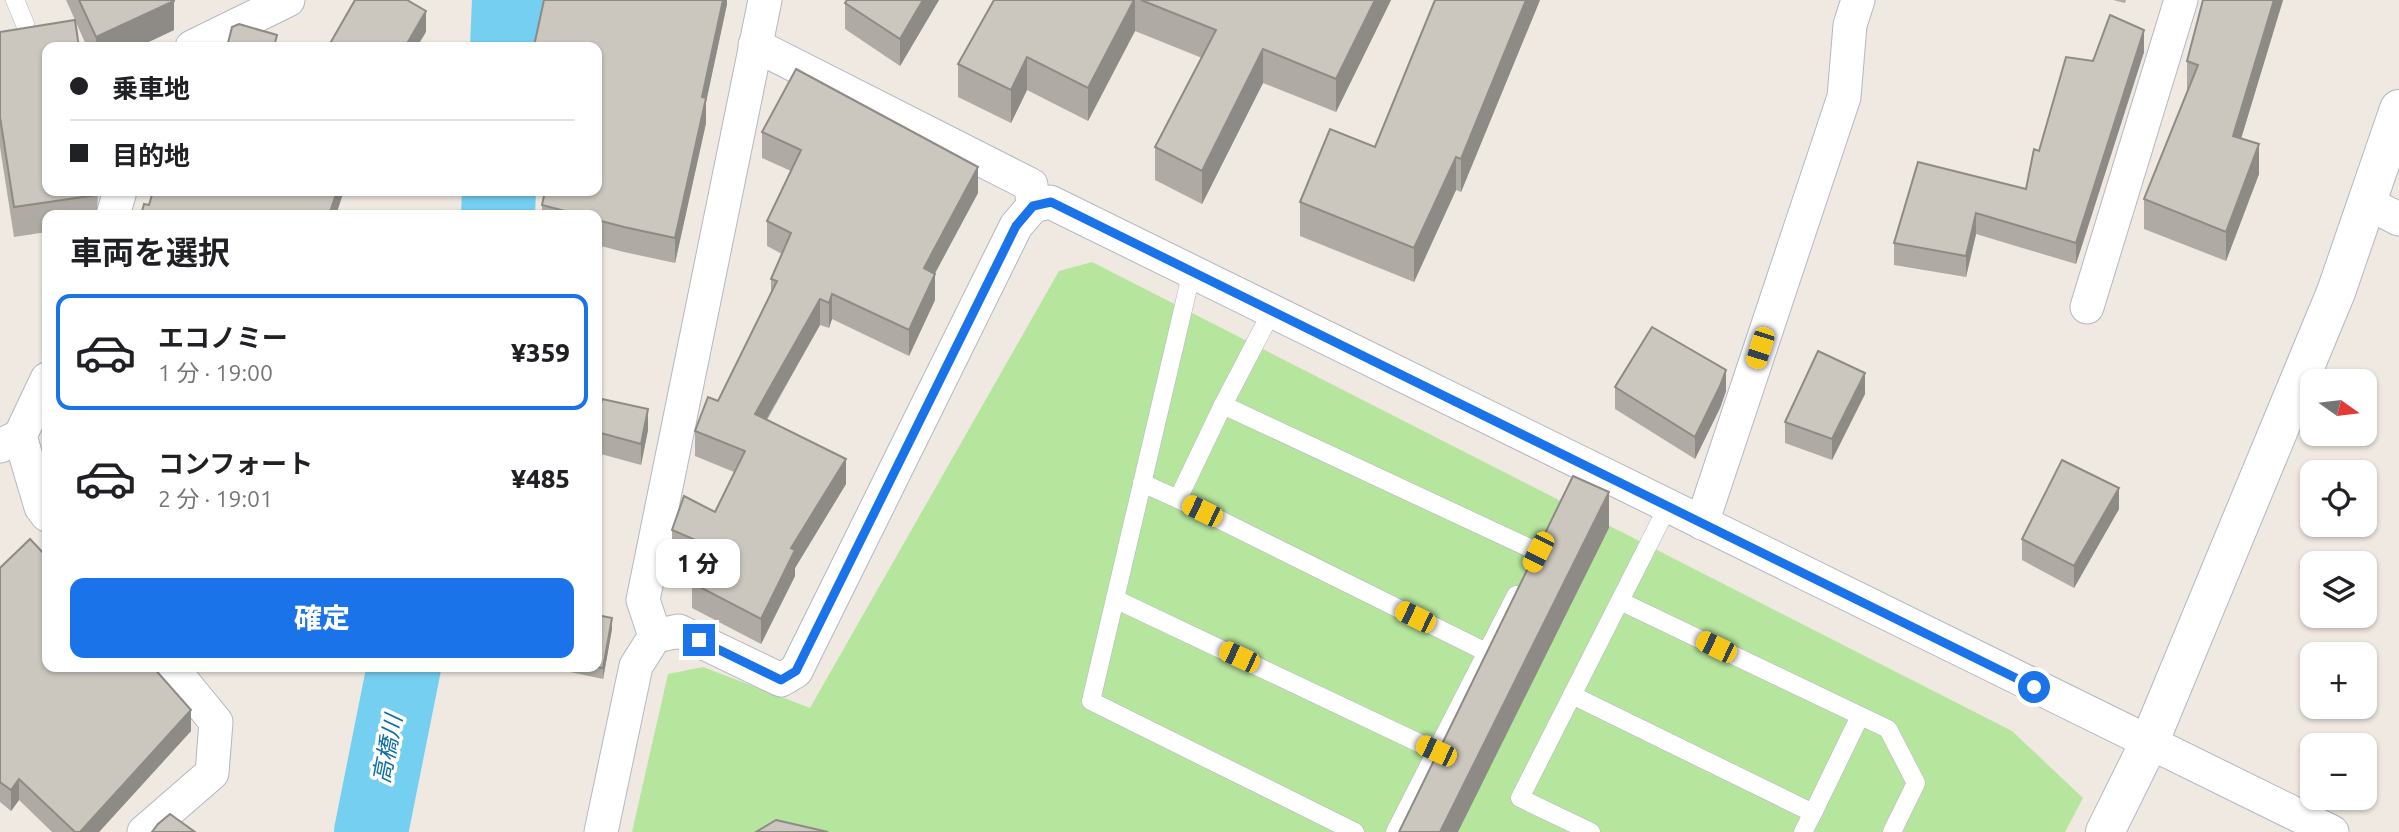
<!DOCTYPE html>
<html lang="ja">
<head>
<meta charset="utf-8">
<style>
	body { margin:0; font-family:Ubuntu,"Noto Sans JP",sans-serif; background:#f6f6f6; color:#202124; height:100vh; display:flex; flex-direction:column; font-size:26px; white-space:nowrap }
	* { box-sizing:border-box; margin:0 }
	p { font-size:23px; color:#757577 }
	.icon { flex:none; width:38px; height:38px; fill:none; stroke:currentColor; stroke-width:2; stroke-linecap:round; stroke-linejoin:round }
	.map { position:relative; flex:1; overflow:hidden }
	.details { position:absolute; left:42px; top:210px; width:560px; height:462px; display:flex; flex-direction:column; background:#fff; border-radius:14px; box-shadow:0 2px 5px #0004 }
	.details>* { flex:none }
	.guide { position:absolute; left:42px; top:42px; width:560px; height:154px; border-radius:14px; box-shadow:0 2px 5px #0004; display:grid; align-content:center; height:154px; padding:0 28px; background:#fff }
	.needle { width:46px; rotate:104deg }
	.fabs { position:absolute; left:2300px; top:369px; display:grid; gap:14px }
	.fabs a { display:grid; place-items:center; width:77px; height:77px; border-radius:14px; background:#fff; box-shadow:0 2px 5px #0004; font-size:35px }
	.end { position:absolute; width:32px; height:32px; margin:-16px; border:9px solid #1a73e8; background:#fff; box-shadow:0 0 0 4px #fff }
	.from { border-radius:50% }
	.bubble { position:absolute; height:49px; border-radius:14px; background:#fff; box-shadow:0 2px 5px #0004; font-size:23px; font-weight:800; line-height:49px; text-align:center }
	.car { position:absolute; width:21px; height:42px; margin:-21px -10px; border-radius:9px; box-shadow:0 0 5px 2px #0007; background:linear-gradient(#f5c518 24%,#345 0 40%,#f5c518 0 76%,#345 0 86%,#f5c518 0) }
	.guide b { display:flex; align-items:center; gap:24px; height:66px; font-size:26px }
	.guide b+b { border-top:2px solid #e0e0e0 }
	.guide i { width:18px; height:18px; background:#202124 }
	ul { padding:0; list-style:none }
	li { display:flex; align-items:center; gap:21px; height:116px; margin:0 14px 10px; padding:0 14px; border:4px solid transparent; border-radius:14px }
	li div { flex:1 }
	li b { display:block; font-size:26px }
	li em { font-style:normal; font-weight:800 }
	li.active { border-color:#1a73e8 }
	li>.icon { width:63px; height:63px; stroke-width:1.5 }
	h2 { padding:0 28px; font-size:32px; line-height:84px }
	.primary-button { display:flex; gap:14px; margin-top:auto; padding:14px 28px }
	.primary-button a { flex:1; height:80px; border-radius:14px; background:#1a73e8; color:#fff; font-size:28px; font-weight:800; line-height:80px; text-align:center }
	.map>svg:first-child { display:block }
</style>
</head>
<body>
<div class="map">
<svg width="2399" height="832" viewBox="0 0 2399 832">
	<rect width="100%" height="100%" fill="#efe9e1"/>
	<polygon fill="#b6e59e" points="1092,262 2012,731 2083,798 2065,832 632,832 668,674 703,667 810,708 1059,271"/>
	<g fill="none" stroke-linecap="round" stroke-linejoin="round">
		<g stroke="#75cff0" stroke-width="74">
			<polyline points="507,47 509,0"/>
			<polyline points="498,215 499,191"/>
			<polyline points="371,832 404,667"/>
		</g>
		<g stroke="#b4b7c1" stroke-width="19">
			<g id="lane">
				<polyline points="15,0 25,24"/>
				<polyline points="1192,271 1091,701 1355,832"/>
				<polyline points="1272,311 1223,405 1538,552"/>
				<polyline points="1223,405 1178,499 1486,652"/>
				<polyline points="1142,483 1178,499"/>
				<polyline points="1115,599 1436,751"/>
				<polyline points="1620,601 1888,729 1916,783 1892,832"/>
				<polyline points="1572,695 1813,813 1860,716"/>
				<polyline points="1395,832 1516,595"/>
				<polyline points="1591,832 1520,798 1668,506"/>
				<polyline points="1803,832 1813,813"/>
			</g>
		</g>
		<g stroke="#b4b7c1" stroke-width="35">
			<g id="street">
				<polyline points="755,45 1031,185 1033,206"/>
				<polyline points="192,47 288,0"/>
				<polyline points="2367,203 2399,219"/>
				<polyline points="113,215 120,191"/>
				<polyline points="2087,307 2181,0"/>
				<polyline points="20,436 47,379"/>
				<polyline points="0,446 20,436 41,507 47,515"/>
				<polyline points="1702,523 1844,97 1850,25 1858,0"/>
				<polyline points="655,636 679,631 781,680 796,671 1016,226 1033,206 1050,202 2332,832"/>
				<polyline points="144,832 212,773 216,722 171,667"/>
				<polyline points="601,832 636,666 655,636 643,600 765,0"/>
			</g>
		</g>
		<g stroke="#b4b7c1" stroke-width="40">
			<polyline id="secondary" points="2105,832 2149,743 2336,292 2399,109"/>
		</g>
		<use href="#lane" stroke="#fff" stroke-width="18"/>
		<use href="#street" stroke="#fff" stroke-width="33"/>
		<use href="#secondary" stroke="#fff" stroke-width="38"/>
	</g>
	<g fill="#afaba4">
		<polygon points="66,0 174,0 174,30 138,47 87,47 75,20 98,191 97,215 47,215 47,232 14,237 0,147 0,32 75,20"/>
		<polygon points="544,0 727,0 727,4 706,102 706,123 675,263 624,252 597,245 597,215 542,215 542,205 597,47 534,47"/>
		<polygon points="939,0 900,66 845,29 845,3"/>
		<polygon points="994,0 1391,0 1336,112 1263,83 1202,204 1155,180 1155,147 1202,58 1135,31 1088,121 1027,90 1011,123 958,97 958,64"/>
		<polygon points="1540,0 1461,192 1456,190 1414,282 1300,236 1300,202 1375,147"/>
		<polygon points="2113,0 2126,0 2125,3"/>
		<polygon points="2203,0 2283,0 2241,139 2259,174 2226,261 2144,229 2144,199 2188,90 2187,90 2187,61"/>
		<polygon points="2144,52 2076,264 1976,234 1966,277 1894,265 1894,243 2026,189 2039,151 2093,61"/>
		<polygon points="762,132 978,193 934,274 935,300 909,356 832,319 829,328 820,325 767,420 846,484 795,568 795,576 761,644 692,608 692,583 697,567 672,556 672,530 715,512 734,472 695,456 695,431 718,401 771,293 771,279 782,254 767,246 767,221 791,171 762,158"/>
		<polygon points="1615,387 1726,391 1720,408 1695,459 1615,409"/>
		<polygon points="1865,394 1832,460 1785,443 1785,422"/>
		<polygon points="597,422 648,430 641,465 597,453"/>
		<polygon points="2119,509 2074,588 2022,560 2022,539"/>
		<polygon points="0,568 191,731 99,832 52,832 19,800 11,811 0,802"/>
		<polygon points="612,629 603,679 570,672 570,667 597,667"/>
	</g>
	<g fill="#8e8b86">
		<polygon points="723,0 727,0 727,4 706,102 706,123 675,263 675,238 702,97"/>
		<polygon points="923,0 939,0 900,66 900,39"/>
		<polygon points="1134,0 1135,0 1135,31 1088,121 1088,88"/>
		<polygon points="1375,0 1391,0 1336,112 1336,79"/>
		<polygon points="1526,0 1540,0 1461,192 1461,159"/>
		<polygon points="2274,0 2283,0 2233,165 2233,136"/>
		<polygon points="174,1 174,30 138,47 96,47 96,37"/>
		<polygon points="426,11 426,32 417,47 405,47"/>
		<polygon points="2144,30 2144,52 2076,264 2076,243"/>
		<polygon points="1263,49 1263,83 1202,204 1202,171"/>
		<polygon points="1027,57 1027,90 1011,123 1011,90"/>
		<polygon points="2259,144 2259,174 2226,261 2226,232"/>
		<polygon points="1456,157 1456,190 1414,282 1414,248"/>
		<polygon points="978,167 978,193 924,294 924,268"/>
		<polygon points="337,191 344,191 336,215 329,215"/>
		<polygon points="1976,213 1976,234 1966,277 1966,256"/>
		<polygon points="935,274 935,300 909,356 909,330"/>
		<polygon points="832,294 832,319 829,328 829,303"/>
		<polygon points="820,299 820,325 755,439 755,414"/>
		<polygon points="1726,370 1726,391 1720,408 1695,459 1695,437"/>
		<polygon points="1865,373 1865,394 1832,460 1832,439"/>
		<polygon points="648,409 648,430 641,465 641,444"/>
		<polygon points="846,459 846,484 795,568 795,576 761,644 761,619 791,548"/>
		<polygon points="2119,488 2119,509 2074,588 2074,566"/>
		<polygon points="1609,492 1609,528 1458,832 1440,832"/>
		<polygon points="612,618 612,629 603,679 603,668"/>
		<polygon points="191,710 191,731 99,832 80,832"/>
		<polygon points="19,779 19,800 11,811 11,790"/>
	</g>
	<g fill="#cbc7bf" stroke="#8e8b86" stroke-width="2">
		<polygon points="79,0 174,0 174,1 96,37"/>
		<polygon points="355,0 407,0 426,11 405,47 328,47"/>
		<polygon points="544,0 723,0 702,97 706,98 675,238 624,227 597,220 597,215 580,215 542,205 545,191 597,191 597,47 541,47 534,46"/>
		<polygon points="847,0 923,0 900,39 845,3"/>
		<polygon points="994,0 1134,0 1088,88 1027,57 1011,90 958,64"/>
		<polygon points="1141,0 1375,0 1336,79 1263,49 1202,171 1155,147 1216,30"/>
		<polygon points="1435,0 1526,0 1461,159 1456,157 1414,248 1300,202 1330,129 1375,147"/>
		<polygon points="2203,0 2274,0 2233,136 2259,144 2226,232 2144,199 2198,65 2187,61"/>
		<polygon points="2110,15 2144,30 2076,243 1976,213 1966,256 1894,243 1918,162 2026,189 2034,149 2039,151 2066,57 2093,61"/>
		<polygon points="75,20 79,47 47,47 47,191 96,191 97,195 14,207 0,117 0,32"/>
		<polygon points="239,24 277,35 274,47 227,47 232,27"/>
		<polygon points="796,69 978,167 924,268 935,274 909,330 832,294 829,303 820,299 755,414 846,459 791,548 795,550 761,619 692,583 705,544 672,530 684,496 715,512 745,451 695,431 708,397 718,401 777,281 771,279 791,233 767,221 801,150 762,132"/>
		<polygon points="153,191 337,191 329,215 141,215 144,204 149,205"/>
		<polygon points="1652,327 1726,370 1720,386 1695,437 1615,387"/>
		<polygon points="1818,351 1865,373 1832,439 1785,422"/>
		<polygon points="602,399 648,409 641,444 597,432 597,422"/>
		<polygon points="2062,460 2119,488 2074,566 2022,539"/>
		<polygon points="1573,476 1609,492 1440,832 1399,832"/>
		<polygon points="30,539 47,557 47,667 153,667 191,710 80,832 75,832 19,779 11,790 0,782 0,568"/>
		<polygon points="597,615 612,618 603,668 597,667"/>
		<polygon points="170,814 195,832 152,832 158,824"/>
		<polygon points="776,820 828,832 756,832"/>
	</g>
	<g fill="none" stroke-linecap="round" stroke-linejoin="round">
		<polyline stroke="#1a73e8" stroke-width="9" points="699,640 781,680 796,671 1016,226 1033,206 1051,202 2034,687"/>
	</g>
	<g text-anchor="middle" dominant-baseline="central" stroke-width="7" stroke-linejoin="round" paint-order="stroke">
		<g font-size="23" font-style="italic" fill="#0d6fa3" stroke="#fff">
			<text transform="translate(387 749) rotate(-79)">高橋川</text>
		</g>
	</g>
</svg>
<div class="fabs">
<a><svg class="needle" viewBox="-14 -14 28 28"><path d="M0-13l5 13h-10z" fill="#e53935"/><path d="M0 13l5-13h-10z" fill="#757577"/></svg></a>
<a><svg class="icon" aria-label="locate" viewBox="0 0 24 24"><circle cx="12" cy="12" r="6"/><path d="M12 2v4M12 18v4M2 12h4M18 12h4"/></svg></a>
<a><svg class="icon" aria-label="layers" viewBox="0 0 24 24"><path d="M12 4l9 5-9 5-9-5zM3 14l9 5 9-5"/></svg></a>
<a>+</a>
<a>−</a>
</div>
<i class="end from" style="left:2034px;top:687px"></i>
<i class="end" style="left:699px;top:640px"></i>
<div class="bubble" style="left:656px;top:539px;width:84px">1 分</div>
<i class="car" style="left:1760px;top:348px;rotate:198deg"></i>
<i class="car" style="left:1202px;top:511px;rotate:296deg"></i>
<i class="car" style="left:1538px;top:552px;rotate:207deg"></i>
<i class="car" style="left:1415px;top:617px;rotate:296deg"></i>
<i class="car" style="left:1716px;top:647px;rotate:296deg"></i>
<i class="car" style="left:1239px;top:657px;rotate:295deg"></i>
<i class="car" style="left:1436px;top:751px;rotate:295deg"></i>
<div class="guide">
<b><i class="from"></i>乗車地</b>
<b><i></i>目的地</b>
</div>
<section class="details">
<h2>車両を選択</h2>
<ul>
<li class="active"><svg class="icon" aria-label="car" viewBox="0 0 24 24"><path d="M5 17H2v-5l4-1 3-4h7l3 4 3 1v5h-3M9 17h6M6 11h13"/><circle cx="7" cy="17" r="2"/><circle cx="17" cy="17" r="2"/></svg><div><b>エコノミー</b><p>1 分 · 19:00</p></div><em>¥359</em></li>
<li><svg class="icon" aria-label="car" viewBox="0 0 24 24"><path d="M5 17H2v-5l4-1 3-4h7l3 4 3 1v5h-3M9 17h6M6 11h13"/><circle cx="7" cy="17" r="2"/><circle cx="17" cy="17" r="2"/></svg><div><b>コンフォート</b><p>2 分 · 19:01</p></div><em>¥485</em></li>
</ul>
<div class="primary-button"><a>確定</a></div>
</section>
</div>
</body>
</html>
